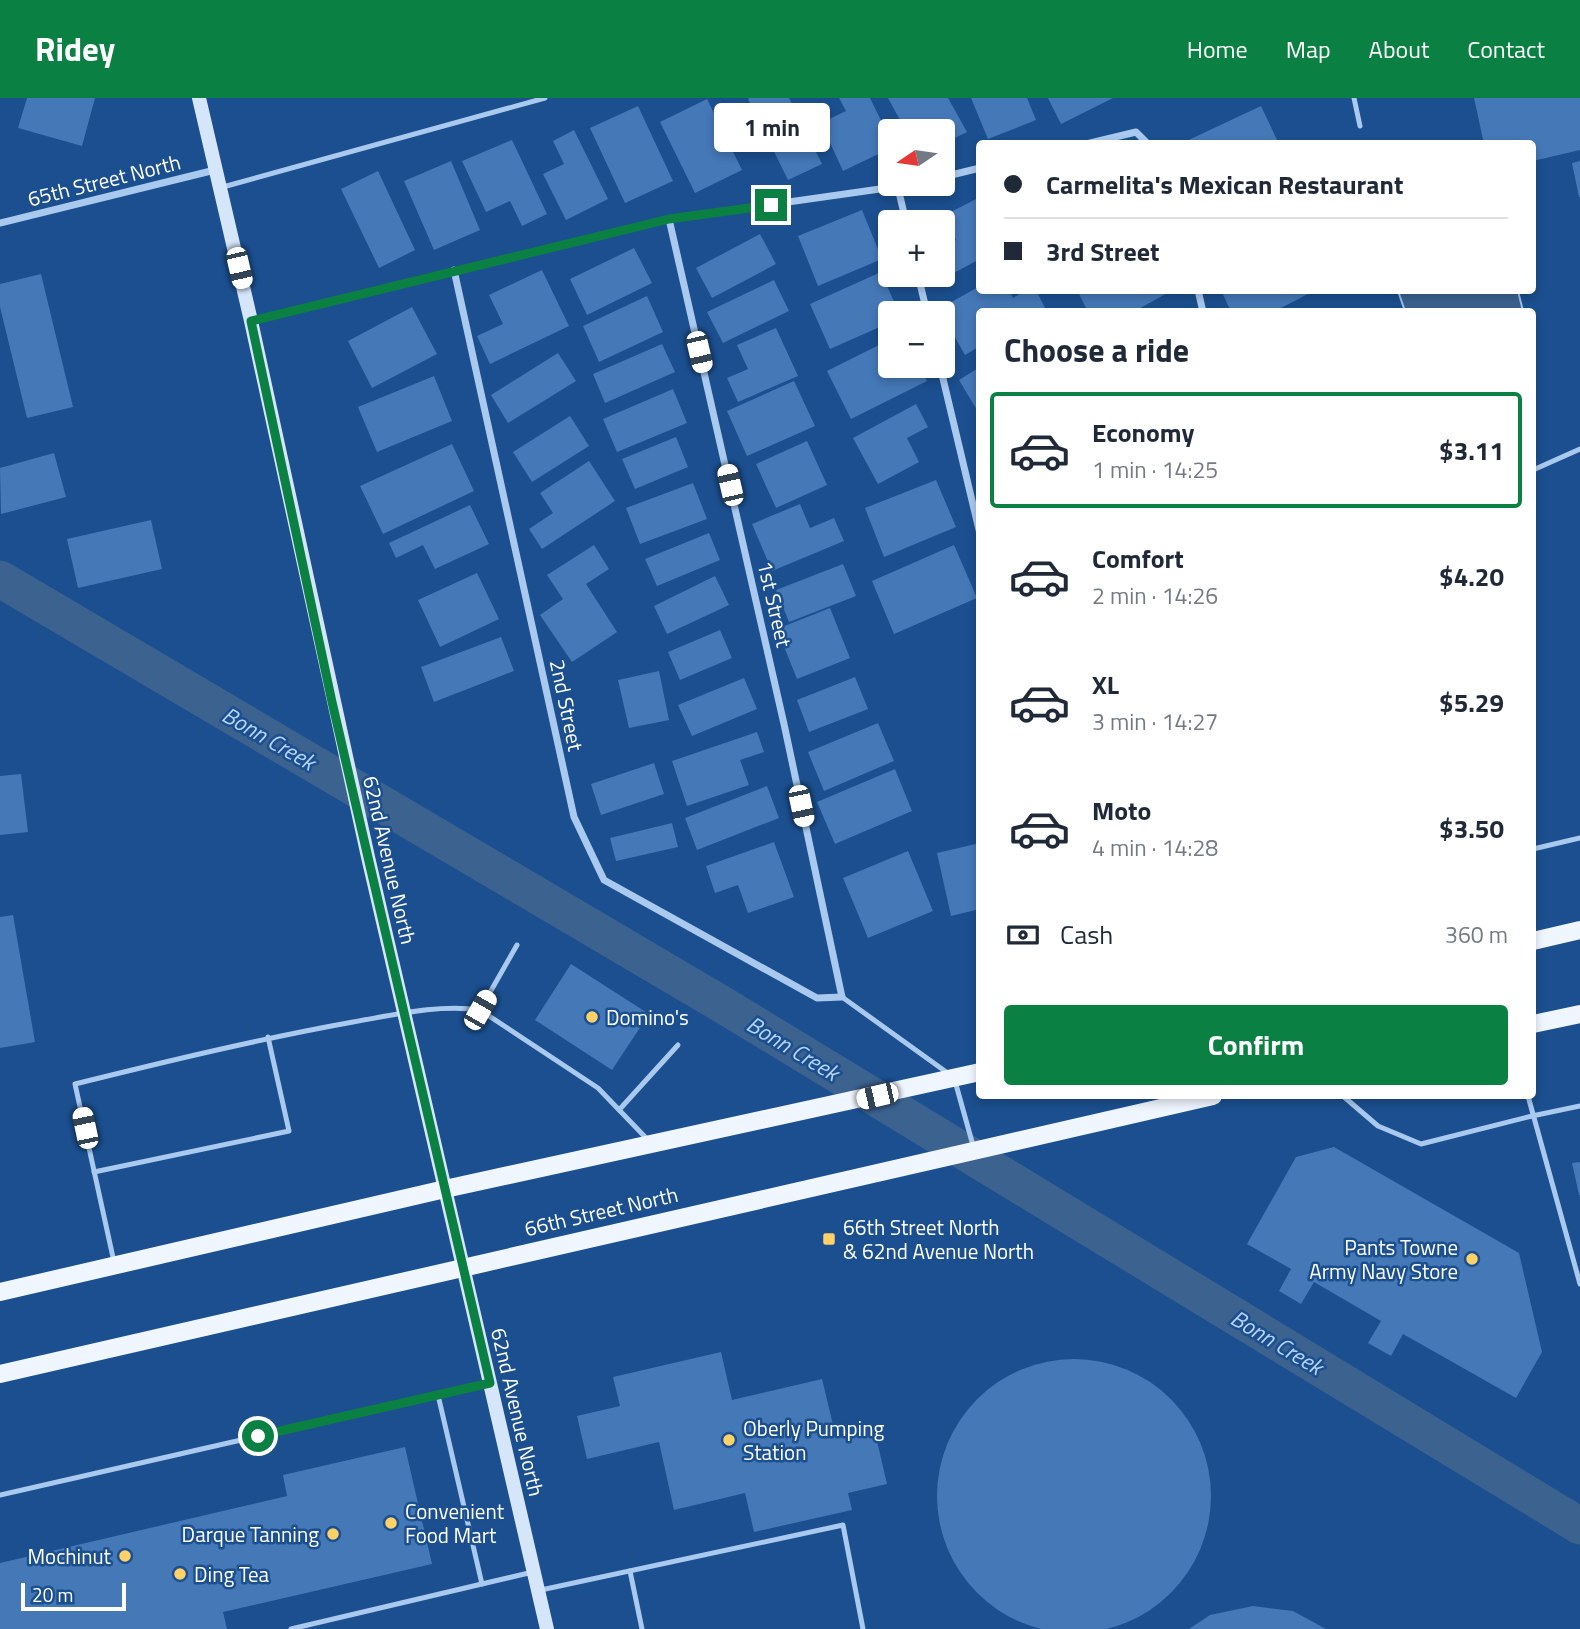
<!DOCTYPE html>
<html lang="en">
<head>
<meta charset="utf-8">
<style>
	body { margin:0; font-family:"Titillium Web",sans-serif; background:#f2f2f3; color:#1f2937; height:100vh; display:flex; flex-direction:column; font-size:26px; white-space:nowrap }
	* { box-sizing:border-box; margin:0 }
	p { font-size:23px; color:#747a83 }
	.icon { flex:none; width:38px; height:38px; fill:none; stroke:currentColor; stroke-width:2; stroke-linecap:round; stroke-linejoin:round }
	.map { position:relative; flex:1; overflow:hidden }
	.panel { position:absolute; left:976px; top:210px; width:560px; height:791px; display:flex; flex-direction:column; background:#fff; border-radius:7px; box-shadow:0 4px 10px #0003 }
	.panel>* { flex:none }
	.guide { position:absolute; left:976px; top:42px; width:560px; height:154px; border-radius:7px; box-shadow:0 4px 10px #0003; display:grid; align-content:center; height:154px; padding:0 28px; background:#fff }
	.needle { width:46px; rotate:257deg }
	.controls { position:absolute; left:878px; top:21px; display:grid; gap:14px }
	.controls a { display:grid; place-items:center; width:77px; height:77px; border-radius:7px; background:#fff; box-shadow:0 4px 10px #0003; font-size:35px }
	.scale { position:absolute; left:21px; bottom:18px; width:105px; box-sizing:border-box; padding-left:7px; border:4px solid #fff; border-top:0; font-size:19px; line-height:24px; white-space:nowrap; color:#fff; -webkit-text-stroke:5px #1b4f8f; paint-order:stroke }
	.end { position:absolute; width:32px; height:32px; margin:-16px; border:9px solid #0b8043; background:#fff; box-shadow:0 0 0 4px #fff }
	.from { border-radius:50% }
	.bubble { position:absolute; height:49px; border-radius:7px; background:#fff; box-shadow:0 4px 10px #0003; font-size:23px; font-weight:700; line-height:49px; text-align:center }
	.car { position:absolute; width:21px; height:42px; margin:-21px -10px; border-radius:9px; box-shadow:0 0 5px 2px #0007; background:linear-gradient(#fff 24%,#345 0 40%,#fff 0 76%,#345 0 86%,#fff 0) }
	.guide b { display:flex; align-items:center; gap:24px; height:66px; font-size:26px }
	.guide b+b { border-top:2px solid #e0e1e3 }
	.guide i { width:18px; height:18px; background:#1f2937 }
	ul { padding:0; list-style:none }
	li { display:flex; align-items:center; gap:21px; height:116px; margin:0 14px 10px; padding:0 14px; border:4px solid transparent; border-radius:7px }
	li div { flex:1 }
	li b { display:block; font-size:26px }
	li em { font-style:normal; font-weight:700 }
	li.current { border-color:#0b8043 }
	li>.icon { width:63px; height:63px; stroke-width:1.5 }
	h2 { padding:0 28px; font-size:32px; line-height:84px }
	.pay { display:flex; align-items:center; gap:18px; height:77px; padding:0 28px; font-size:26px }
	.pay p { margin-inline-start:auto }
	.action { display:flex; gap:14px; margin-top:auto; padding:14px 28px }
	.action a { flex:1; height:80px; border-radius:7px; background:#0b8043; color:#fff; font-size:28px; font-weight:700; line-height:80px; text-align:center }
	header { display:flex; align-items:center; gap:42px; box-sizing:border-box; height:98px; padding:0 35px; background:#0b8043; color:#fff }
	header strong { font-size:33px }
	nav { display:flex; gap:38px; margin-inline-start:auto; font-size:24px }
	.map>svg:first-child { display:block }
</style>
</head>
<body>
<header>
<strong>Ridey</strong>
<nav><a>Home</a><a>Map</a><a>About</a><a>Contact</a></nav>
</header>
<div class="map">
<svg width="1580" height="1531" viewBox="0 0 1580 1531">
	<rect width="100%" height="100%" fill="#1b4f8f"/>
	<polygon fill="#3c6290" stroke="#9cc4f0" stroke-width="2" points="1398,193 1518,193 1523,213 1405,213"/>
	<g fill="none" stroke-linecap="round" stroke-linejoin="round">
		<polyline stroke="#3c6290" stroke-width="37" points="0,481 723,907 1580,1428"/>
	</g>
	<g fill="#4478b7">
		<polygon points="27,0 95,0 82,48 18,30"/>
		<polygon points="749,0 789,0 822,66 788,82 748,1"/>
		<polygon points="839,0 870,0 891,43 891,50 843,73 821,25 846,13"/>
		<polygon points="888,0 948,0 967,34 943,46 943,33 906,33"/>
		<polygon points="971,0 1027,0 1036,22 988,41"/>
		<polygon points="1048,0 1113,0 1061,26"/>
		<polygon points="1474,0 1580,0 1580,52 1533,63 1533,46 1484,46"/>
		<polygon points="707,1 742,72 695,95 660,24"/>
		<polygon points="638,8 673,83 625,105 590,30"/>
		<polygon points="1261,8 1279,46 1180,46"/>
		<polygon points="574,32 608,101 566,122 543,76 564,66 553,43"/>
		<polygon points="512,42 547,116 522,128 510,103 486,114 462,63"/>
		<polygon points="451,63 480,132 434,152 404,83"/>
		<polygon points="1580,63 1580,99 1579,99 1572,65"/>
		<polygon points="378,73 415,152 379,170 341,91"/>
		<polygon points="980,99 980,161 948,178 943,168 943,149 956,142 943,118"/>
		<polygon points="862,112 882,161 818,188 798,138"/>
		<polygon points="760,136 776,166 712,200 696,170"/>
		<polygon points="634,150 652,185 587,217 570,181"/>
		<polygon points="542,172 569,228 490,266 477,238 503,226 489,197"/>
		<polygon points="881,174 899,215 891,215 891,224 830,251 810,206"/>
		<polygon points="41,176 73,309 27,320 0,209 0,186"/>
		<polygon points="774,182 789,213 723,245 707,214"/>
		<polygon points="980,188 980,192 1009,192 1013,200 1026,192 1036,192 1046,212 1042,214 980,214 980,248 965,257 939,211"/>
		<polygon points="1077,192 1173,192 1133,214 1088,214"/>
		<polygon points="1221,192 1309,192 1310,195 1273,214 1231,214"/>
		<polygon points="647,198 663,234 599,264 583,228"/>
		<polygon points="412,209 437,256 372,290 348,243"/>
		<polygon points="776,230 798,278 738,304 727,280 748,271 737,247"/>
		<polygon points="891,241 891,268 919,268 927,283 851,321 827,273"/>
		<polygon points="662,246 675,274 605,305 593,276"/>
		<polygon points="558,255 576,283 508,325 491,297"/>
		<polygon points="980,269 980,317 959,282"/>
		<polygon points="434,278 452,323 377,354 358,309"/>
		<polygon points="794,283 815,328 747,358 727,313"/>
		<polygon points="673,291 687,325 617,354 603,321"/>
		<polygon points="916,306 928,329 907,340 919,364 878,386 853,340"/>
		<polygon points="570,318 589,348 532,384 513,354"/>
		<polygon points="676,339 688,369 635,391 622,361"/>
		<polygon points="807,343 827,387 776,410 756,366"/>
		<polygon points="452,346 474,393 383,436 360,388"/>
		<polygon points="54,355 66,399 1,416 0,370"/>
		<polygon points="589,363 615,403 542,451 529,431 553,415 540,395"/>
		<polygon points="936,382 956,429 884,459 865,410"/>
		<polygon points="693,385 707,421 640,446 626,410"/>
		<polygon points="800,406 810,430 834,420 844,443 772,473 752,426"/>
		<polygon points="470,407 489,446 435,471 423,447 396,460 389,445"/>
		<polygon points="151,422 162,471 78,490 67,441"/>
		<polygon points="709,435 720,462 657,488 645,461"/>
		<polygon points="594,447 609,471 586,486 617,534 572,564 540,517 563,501 547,477"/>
		<polygon points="954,447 977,500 894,536 872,483"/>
		<polygon points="843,466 856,498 789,524 776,492"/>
		<polygon points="477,475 499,521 440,549 418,502"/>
		<polygon points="715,478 729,507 667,536 654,508"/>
		<polygon points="830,510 850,560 797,581 777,531"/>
		<polygon points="720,532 732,560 680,582 668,554"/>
		<polygon points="501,539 514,573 434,604 421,569"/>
		<polygon points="659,573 669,622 629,630 618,582"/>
		<polygon points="855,579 868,611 809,634 797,602"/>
		<polygon points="744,580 757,611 692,638 678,607"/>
		<polygon points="878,625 894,663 824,693 808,654"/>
		<polygon points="757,634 764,654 740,662 749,687 687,708 672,663"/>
		<polygon points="654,665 664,696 601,717 591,686"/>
		<polygon points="895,671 912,713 835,746 817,704"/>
		<polygon points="21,676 28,734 0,737 0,678"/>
		<polygon points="767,688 779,720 697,752 685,720"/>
		<polygon points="672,725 678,749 616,763 610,740"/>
		<polygon points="774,744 794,799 748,815 738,787 715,795 706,768"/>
		<polygon points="980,745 980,811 951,818 937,755"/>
		<polygon points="908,753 933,813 868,840 843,780"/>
		<polygon points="13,817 35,944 0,950 0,819"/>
		<polygon points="571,866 649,916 612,972 535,922"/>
		<polygon points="1334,1049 1519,1155 1542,1254 1516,1300 1403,1236 1391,1258 1368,1245 1381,1223 1314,1184 1301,1206 1279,1193 1291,1171 1247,1146 1296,1059"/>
		<polygon points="1580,1064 1580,1097 1579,1097 1572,1065"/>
		<polygon points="721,1254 732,1302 822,1281 836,1339 874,1330 887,1386 848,1395 852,1412 754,1434 745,1395 674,1412 659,1344 587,1361 577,1318 620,1308 613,1279"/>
		<circle cx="1074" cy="1398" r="137"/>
		<polygon points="405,1349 432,1466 223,1514 227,1531 0,1531 0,1465 287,1398 283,1377"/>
		<polygon points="1253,1508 1293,1513 1326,1531 1189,1531 1210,1517"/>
	</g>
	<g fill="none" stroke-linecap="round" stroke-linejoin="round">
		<g stroke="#a9c9ee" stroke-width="5">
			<polyline points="1354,0 1360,28"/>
			<polyline points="223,89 545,0"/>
			<polyline points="1533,372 1580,351"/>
			<polyline points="1533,751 1580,740"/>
			<polyline points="842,899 949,976"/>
			<polyline points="480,912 517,847"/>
			<polyline points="955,983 974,1051"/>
			<polyline points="1343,998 1378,1028 1421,1046 1532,1018 1580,1008"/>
			<polyline points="1528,998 1580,1186"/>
			<polyline points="619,1012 678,947"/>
			<polyline points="94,1074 289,1033 268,939"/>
			<path d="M114 1164 75 986C168 963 259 941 353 924 394 917 438 906 480 912L598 990 648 1042"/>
			<polyline points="438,1297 482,1486"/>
			<polyline points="0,1397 487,1286"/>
			<polyline points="630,1473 642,1531"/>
			<polyline points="541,1492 843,1427 863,1531"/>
			<polyline points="291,1531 533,1474"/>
		</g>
		<g stroke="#a9c9ee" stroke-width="7">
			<polyline points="1086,46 1136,34 1148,46"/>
			<polyline points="943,79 980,70"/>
			<polyline points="898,90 906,124"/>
			<polyline points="0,125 215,72"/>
			<polyline points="454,172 574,719 604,782 817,900 842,899 784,626 669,121"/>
			<polyline points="918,177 927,215"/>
			<polyline points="1198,192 1203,214"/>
			<polyline points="252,223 669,121 915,86"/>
			<polyline points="940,268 980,436"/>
		</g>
		<polyline stroke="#d6e6fa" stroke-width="14" points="199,0 251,223 368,759 547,1531"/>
		<g stroke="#f0f6ff" stroke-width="18">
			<polyline points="1533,843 1580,832"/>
			<polyline points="1533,926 1580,916"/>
			<polyline points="0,1194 445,1091 980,974"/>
			<polyline points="0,1276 1213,998"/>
		</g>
	</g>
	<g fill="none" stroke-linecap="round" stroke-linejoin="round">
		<polyline stroke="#0b8043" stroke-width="9" points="258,1338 490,1285 332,604 251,223 669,121 771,107"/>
	</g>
	<g fill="#ffd166" stroke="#1b4f8f" stroke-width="2.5">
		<circle cx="592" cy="919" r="7"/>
		<rect x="822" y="1134" width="14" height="14" rx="3.5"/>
		<circle cx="1472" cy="1161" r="7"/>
		<circle cx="729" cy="1342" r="7"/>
		<circle cx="391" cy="1425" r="7"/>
		<circle cx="333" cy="1436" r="7"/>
		<circle cx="125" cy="1458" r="7"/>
		<circle cx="180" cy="1476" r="7"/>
	</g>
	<g text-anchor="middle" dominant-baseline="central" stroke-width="5" stroke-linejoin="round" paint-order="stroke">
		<g font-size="21" fill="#fff" stroke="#1b4f8f">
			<text transform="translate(104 82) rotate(-14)">65th Street North</text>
			<text transform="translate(775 506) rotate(77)">1st Street</text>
			<text transform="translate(567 607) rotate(78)">2nd Street</text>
			<text transform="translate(390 762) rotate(77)">62nd Avenue North</text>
			<text transform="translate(601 1113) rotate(-13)">66th Street North</text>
			<text transform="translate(518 1314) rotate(77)">62nd Avenue North</text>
		</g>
		<g font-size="21" fill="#fff" stroke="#1b4f8f" text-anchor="start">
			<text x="606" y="919">Domino's</text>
			<text x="843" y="1129">66th Street North<tspan x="843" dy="24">&amp; 62nd Avenue North</tspan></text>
			<text x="1458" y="1149" text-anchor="end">Pants Towne<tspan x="1458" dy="24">Army Navy Store</tspan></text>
			<text x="743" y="1330">Oberly Pumping<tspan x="743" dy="24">Station</tspan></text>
			<text x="405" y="1413">Convenient<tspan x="405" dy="24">Food Mart</tspan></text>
			<text x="319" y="1436" text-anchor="end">Darque Tanning</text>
			<text x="111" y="1458" text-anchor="end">Mochinut</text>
			<text x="194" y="1476">Ding Tea</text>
		</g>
		<g font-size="23" font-style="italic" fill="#b5d3f5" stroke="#1b4f8f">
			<text transform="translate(269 640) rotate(30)">Bonn Creek</text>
			<text transform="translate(793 950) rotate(31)">Bonn Creek</text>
			<text transform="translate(1277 1244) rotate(31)">Bonn Creek</text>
		</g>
	</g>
</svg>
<div class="controls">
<a><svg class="needle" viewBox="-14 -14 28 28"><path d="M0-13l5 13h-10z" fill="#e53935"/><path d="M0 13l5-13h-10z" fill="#747a83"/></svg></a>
<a>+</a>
<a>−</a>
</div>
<div class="scale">20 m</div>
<i class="end from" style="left:258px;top:1338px"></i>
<i class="end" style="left:771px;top:107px"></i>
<div class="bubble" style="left:714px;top:5px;width:116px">1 min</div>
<i class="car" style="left:239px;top:170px;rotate:167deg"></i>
<i class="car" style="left:699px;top:254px;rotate:167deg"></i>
<i class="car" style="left:730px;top:387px;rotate:347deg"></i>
<i class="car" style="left:801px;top:708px;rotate:168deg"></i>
<i class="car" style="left:480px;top:912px;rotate:30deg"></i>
<i class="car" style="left:877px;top:998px;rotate:257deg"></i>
<i class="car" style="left:85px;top:1030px;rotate:348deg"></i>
<div class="guide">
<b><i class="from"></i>Carmelita's Mexican Restaurant</b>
<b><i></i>3rd Street</b>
</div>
<section class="panel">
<h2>Choose a ride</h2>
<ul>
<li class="current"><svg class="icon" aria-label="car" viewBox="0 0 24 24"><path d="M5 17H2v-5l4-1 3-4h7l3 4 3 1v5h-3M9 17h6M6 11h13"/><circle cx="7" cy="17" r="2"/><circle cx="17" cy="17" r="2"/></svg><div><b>Economy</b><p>1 min · 14:25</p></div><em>$3.11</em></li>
<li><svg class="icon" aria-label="car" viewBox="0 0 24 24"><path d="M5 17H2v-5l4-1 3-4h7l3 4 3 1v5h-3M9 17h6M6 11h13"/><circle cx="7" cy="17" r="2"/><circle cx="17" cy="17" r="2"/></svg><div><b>Comfort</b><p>2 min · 14:26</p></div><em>$4.20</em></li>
<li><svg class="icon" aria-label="car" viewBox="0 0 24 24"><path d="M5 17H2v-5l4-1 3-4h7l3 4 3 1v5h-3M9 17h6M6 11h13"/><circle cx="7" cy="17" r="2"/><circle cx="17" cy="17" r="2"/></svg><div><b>XL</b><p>3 min · 14:27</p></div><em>$5.29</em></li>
<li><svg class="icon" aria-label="car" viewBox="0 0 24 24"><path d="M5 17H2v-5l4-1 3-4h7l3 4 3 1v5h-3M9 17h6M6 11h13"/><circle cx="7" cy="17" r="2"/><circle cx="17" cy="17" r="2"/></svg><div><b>Moto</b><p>4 min · 14:28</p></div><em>$3.50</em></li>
</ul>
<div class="pay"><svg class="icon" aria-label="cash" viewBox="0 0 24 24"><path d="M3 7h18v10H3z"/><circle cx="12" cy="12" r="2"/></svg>Cash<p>360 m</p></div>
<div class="action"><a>Confirm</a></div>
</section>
</div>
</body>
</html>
